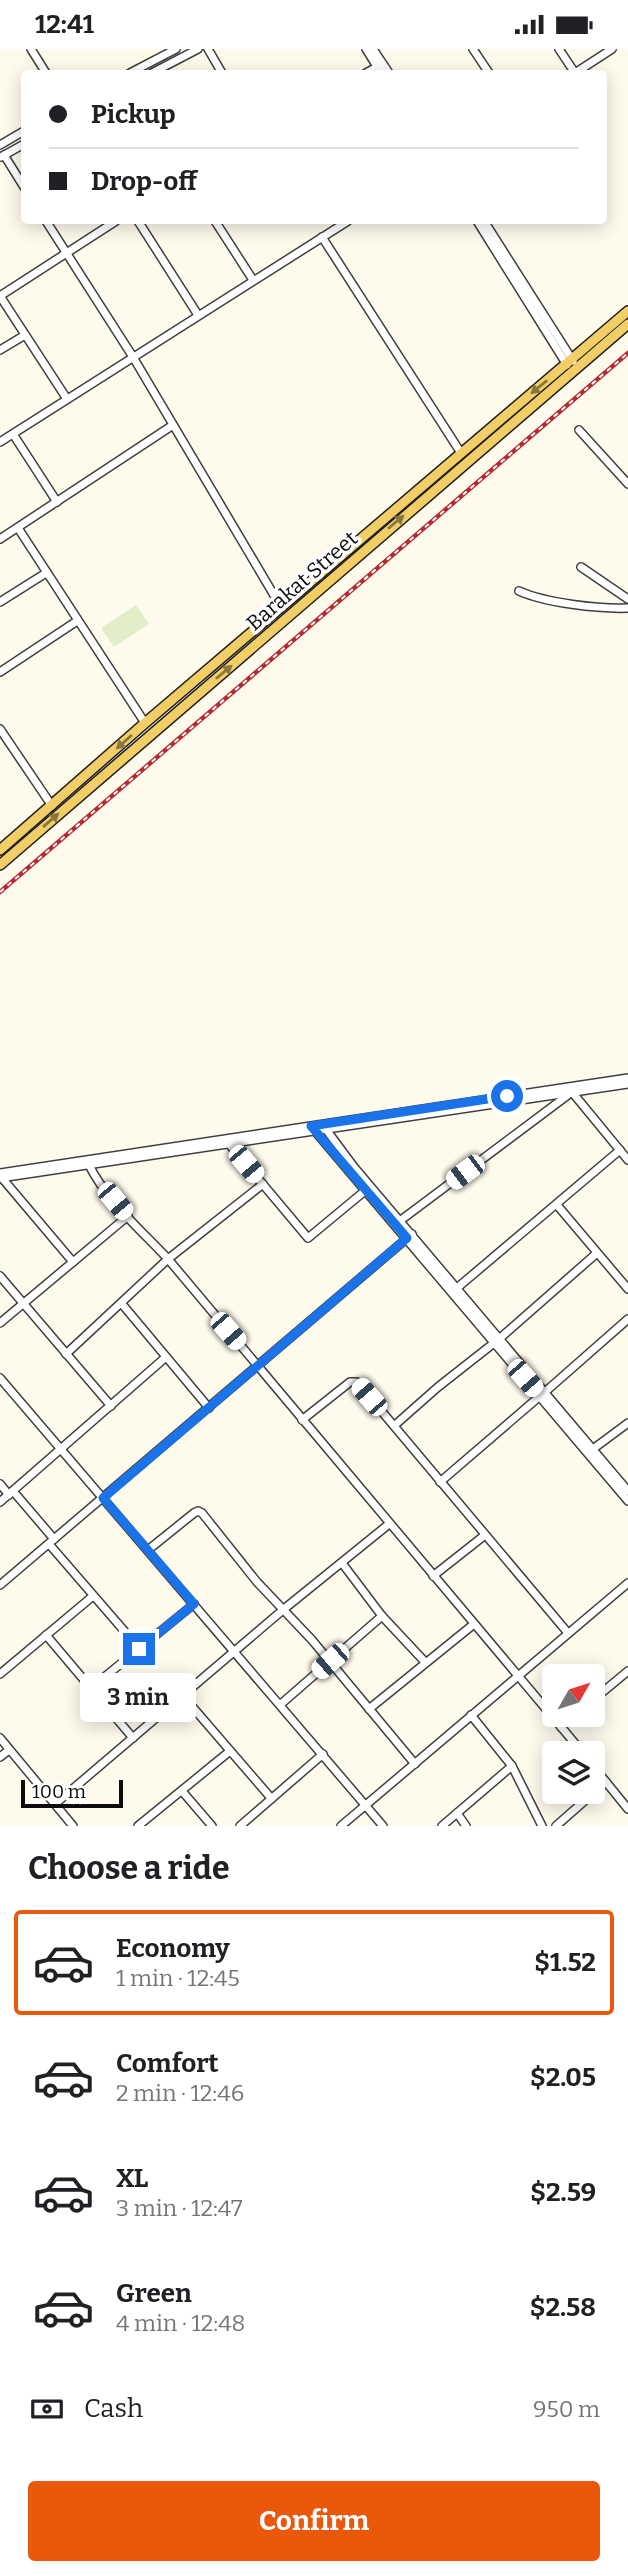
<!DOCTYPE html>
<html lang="en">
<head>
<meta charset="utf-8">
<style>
	body { margin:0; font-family:Bitter,serif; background:#f6f6f6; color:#202124; height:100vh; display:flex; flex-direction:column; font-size:26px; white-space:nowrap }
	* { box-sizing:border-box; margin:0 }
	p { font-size:23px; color:#757577 }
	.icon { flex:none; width:38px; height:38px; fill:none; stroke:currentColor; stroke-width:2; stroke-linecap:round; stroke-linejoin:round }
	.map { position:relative; height:1777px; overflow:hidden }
	.side { display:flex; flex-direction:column; background:#fff; flex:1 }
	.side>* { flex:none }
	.hud { position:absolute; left:21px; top:21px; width:586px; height:154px; border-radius:7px; box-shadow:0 4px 18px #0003; display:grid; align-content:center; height:154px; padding:0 28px; background:#fff }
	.needle { width:46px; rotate:51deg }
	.tools { position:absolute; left:542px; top:1615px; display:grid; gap:14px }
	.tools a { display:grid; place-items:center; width:63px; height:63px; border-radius:7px; background:#fff; box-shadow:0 4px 18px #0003; font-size:35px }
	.scale { position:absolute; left:21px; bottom:18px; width:102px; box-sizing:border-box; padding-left:7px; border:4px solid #0c0c0c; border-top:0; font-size:19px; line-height:24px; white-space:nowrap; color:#0c0c0c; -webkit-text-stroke:5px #fff; paint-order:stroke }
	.end { position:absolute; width:32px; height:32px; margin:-16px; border:9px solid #1a73e8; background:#fff; box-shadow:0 0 0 4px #fff }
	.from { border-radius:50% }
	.bubble { position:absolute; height:49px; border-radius:7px; background:#fff; box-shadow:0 4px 18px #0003; font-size:23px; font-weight:700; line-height:49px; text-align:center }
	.car { position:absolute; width:21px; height:42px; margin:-21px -10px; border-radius:9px; box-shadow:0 0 5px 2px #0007; background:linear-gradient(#fff 24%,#345 0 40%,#fff 0 76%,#345 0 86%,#fff 0) }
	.hud b { display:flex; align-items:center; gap:24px; height:66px; font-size:26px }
	.hud b+b { border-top:2px solid #e0e0e0 }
	.hud i { width:18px; height:18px; background:#202124 }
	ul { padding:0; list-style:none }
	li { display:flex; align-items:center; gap:21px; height:105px; margin:0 14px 10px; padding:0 14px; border:4px solid transparent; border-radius:7px }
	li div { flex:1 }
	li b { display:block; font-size:26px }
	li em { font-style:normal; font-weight:700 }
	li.selected { border-color:#ea580c }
	li>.icon { width:63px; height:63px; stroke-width:1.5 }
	h2 { padding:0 28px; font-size:32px; line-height:84px }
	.pay { display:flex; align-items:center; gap:18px; height:77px; padding:0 28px; font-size:26px }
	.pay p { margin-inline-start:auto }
	.cta { display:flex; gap:14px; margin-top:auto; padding:14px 28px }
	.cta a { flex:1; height:80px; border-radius:7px; background:#ea580c; color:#fff; font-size:28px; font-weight:700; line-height:80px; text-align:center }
	.status { display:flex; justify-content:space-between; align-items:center; height:49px; padding:0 35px; background:#fff; direction:ltr }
	.status svg { height:19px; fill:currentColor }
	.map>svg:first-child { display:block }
</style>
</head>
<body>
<div class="status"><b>12:41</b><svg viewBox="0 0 49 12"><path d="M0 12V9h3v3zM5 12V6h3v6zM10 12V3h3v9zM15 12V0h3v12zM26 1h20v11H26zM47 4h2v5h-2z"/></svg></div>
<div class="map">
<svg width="628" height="1777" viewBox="0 0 628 1777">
	<rect width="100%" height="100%" fill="#fefaec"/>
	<polygon fill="#e2eec9" points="136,556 149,575 114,598 101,579"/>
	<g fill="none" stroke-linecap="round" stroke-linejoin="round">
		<g stroke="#3f3f3f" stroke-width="10">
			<g id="minor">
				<polyline points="31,0 46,24"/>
				<polyline points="208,0 222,24"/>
				<polyline points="366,0 381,24"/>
				<polyline points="373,0 389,24"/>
				<polyline points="473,0 489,24"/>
				<polyline points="559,0 575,24"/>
				<polyline points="130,24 176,0"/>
				<polyline points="152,24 198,0"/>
				<polyline points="366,24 377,18"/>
				<polyline points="575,24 612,0"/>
				<polyline points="0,96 24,82"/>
				<polyline points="4,106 24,138"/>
				<polyline points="1,108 24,95"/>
				<polyline points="46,172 133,308 281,558"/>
				<polyline points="138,172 198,266"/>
				<polyline points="215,172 253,231"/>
				<polyline points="477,172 567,316"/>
				<polyline points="484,172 573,312"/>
				<polyline points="322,188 461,404"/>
				<polyline points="0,247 116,172"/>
				<polyline points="0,247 67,350"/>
				<polyline points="0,301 25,286"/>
				<polyline points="579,381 628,435"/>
				<polyline points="13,385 57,453"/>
				<polyline points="0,393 348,172"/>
				<polyline points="18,479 145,674"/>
				<polyline points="0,490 173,376"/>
				<polyline points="581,518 628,550"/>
				<path d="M519 542C546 554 598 560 628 559"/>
				<polyline points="0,553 46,524"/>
				<polyline points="0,623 77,572"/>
				<polyline points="0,680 52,757"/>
				<polyline points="325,1079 354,1118 628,1442"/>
				<polyline points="314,1081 628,1452"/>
				<polyline points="229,1095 308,1189 366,1141"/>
				<path d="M89 1116C107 1152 141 1181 168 1210L583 1704"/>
				<polyline points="0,1124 628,1029"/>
				<polyline points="0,1129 628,1035"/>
				<polyline points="2,1129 73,1213"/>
				<polyline points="557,1156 628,1240"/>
				<polyline points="401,1171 572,1043 628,1111"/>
				<polyline points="0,1227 111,1357"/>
				<polyline points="457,1239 620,1101"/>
				<polyline points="122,1255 209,1359"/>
				<polyline points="0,1274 128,1167"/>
				<polyline points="499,1290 597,1204"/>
				<polyline points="66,1305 168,1210 263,1135"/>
				<polyline points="0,1329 383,1777"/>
				<polyline points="545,1343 628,1270"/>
				<polyline points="302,1371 350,1333 357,1333 568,1584"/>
				<polyline points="395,1376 438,1338 494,1294"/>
				<polyline points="593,1400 628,1374"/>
				<polyline points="440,1433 540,1347"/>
				<polyline points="0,1435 9,1446"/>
				<polyline points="13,1442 54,1490"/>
				<polyline points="0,1453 166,1308"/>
				<polyline points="49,1495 139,1599"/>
				<polyline points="148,1501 194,1464 198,1462 202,1464 257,1533 312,1591 415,1715"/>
				<polyline points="342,1514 382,1567 425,1613"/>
				<polyline points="433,1527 485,1486"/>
				<polyline points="0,1536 412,1185"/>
				<polyline points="46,1586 133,1689"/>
				<polyline points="0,1625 93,1547"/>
				<polyline points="91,1639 194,1555"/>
				<polyline points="183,1647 271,1749"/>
				<polyline points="593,1651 628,1622"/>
				<polyline points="281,1655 382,1567"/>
				<polyline points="369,1660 474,1575"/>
				<polyline points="471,1666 512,1717 542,1777"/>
				<polyline points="561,1678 575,1666"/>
				<polyline points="0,1689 73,1777"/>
				<polyline points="0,1708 9,1701"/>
				<polyline points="593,1717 628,1760"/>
				<polyline points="182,1742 212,1777"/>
				<polyline points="55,1755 284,1560 389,1475"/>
				<polyline points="457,1764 466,1777"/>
				<polyline points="138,1777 230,1702"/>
				<polyline points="240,1777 323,1705"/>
				<polyline points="341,1777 628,1534"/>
				<polyline points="442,1777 512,1717"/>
				<polyline points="556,1777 606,1733"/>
			</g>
		</g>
		<g stroke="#1d1d1d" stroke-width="12">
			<g id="major">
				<polyline points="0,801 145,674 628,262"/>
				<polyline points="0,816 628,275"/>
			</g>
		</g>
		<use href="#minor" stroke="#fff" stroke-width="7"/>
		<use href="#major" stroke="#f2ce67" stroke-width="9"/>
		<g stroke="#b52b33" stroke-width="4.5">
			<polyline id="rail" points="0,843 628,304"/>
		</g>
		<use href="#rail" stroke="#fff" stroke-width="2" stroke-dasharray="5" stroke-linecap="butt"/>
	</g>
	<defs><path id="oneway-solid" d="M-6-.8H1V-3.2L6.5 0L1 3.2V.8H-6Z" transform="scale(1.75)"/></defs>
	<g fill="#8a773e">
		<use href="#oneway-solid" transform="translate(539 338) rotate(141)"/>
		<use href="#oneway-solid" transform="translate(396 473) rotate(-40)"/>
		<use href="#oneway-solid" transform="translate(224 623) rotate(-40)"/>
		<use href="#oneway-solid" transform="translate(124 693) rotate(138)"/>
		<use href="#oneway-solid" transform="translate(51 771) rotate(-41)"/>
	</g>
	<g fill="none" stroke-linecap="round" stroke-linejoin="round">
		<polyline stroke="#1a73e8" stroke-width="9" points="139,1600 194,1555 103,1449 407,1189 311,1077 507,1047"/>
	</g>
	<g text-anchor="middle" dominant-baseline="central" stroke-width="7" stroke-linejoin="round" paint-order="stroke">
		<g font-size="21" fill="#0c0c0c" stroke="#fff">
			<text transform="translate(302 532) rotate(-41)">Barakat Street</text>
		</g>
	</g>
</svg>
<div class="tools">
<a><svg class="needle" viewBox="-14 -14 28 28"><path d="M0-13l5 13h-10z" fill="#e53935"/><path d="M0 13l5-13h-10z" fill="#757577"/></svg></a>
<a><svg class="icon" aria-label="layers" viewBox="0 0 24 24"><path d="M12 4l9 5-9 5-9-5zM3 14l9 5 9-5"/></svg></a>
</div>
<div class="scale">100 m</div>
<i class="end from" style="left:507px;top:1047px"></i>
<i class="end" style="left:139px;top:1600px"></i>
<div class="bubble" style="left:80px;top:1624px;width:116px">3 min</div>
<i class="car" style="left:246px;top:1115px;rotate:140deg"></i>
<i class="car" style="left:465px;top:1123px;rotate:233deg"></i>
<i class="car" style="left:115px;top:1152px;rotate:140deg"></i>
<i class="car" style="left:228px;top:1282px;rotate:139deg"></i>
<i class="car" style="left:525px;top:1329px;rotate:139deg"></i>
<i class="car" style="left:369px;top:1348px;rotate:319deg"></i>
<i class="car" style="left:330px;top:1612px;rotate:229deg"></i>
<div class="hud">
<b><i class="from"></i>Pickup</b>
<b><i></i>Drop-off</b>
</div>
</div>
<section class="side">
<h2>Choose a ride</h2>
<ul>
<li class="selected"><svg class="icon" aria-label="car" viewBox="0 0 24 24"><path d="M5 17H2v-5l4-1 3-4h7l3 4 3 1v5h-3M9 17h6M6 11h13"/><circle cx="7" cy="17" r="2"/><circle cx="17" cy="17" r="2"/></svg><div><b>Economy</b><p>1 min · 12:45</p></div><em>$1.52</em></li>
<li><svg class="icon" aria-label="car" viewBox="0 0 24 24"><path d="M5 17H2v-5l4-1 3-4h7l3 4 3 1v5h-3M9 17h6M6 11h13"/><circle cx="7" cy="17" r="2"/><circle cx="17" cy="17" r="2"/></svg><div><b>Comfort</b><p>2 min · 12:46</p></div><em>$2.05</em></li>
<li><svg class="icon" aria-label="car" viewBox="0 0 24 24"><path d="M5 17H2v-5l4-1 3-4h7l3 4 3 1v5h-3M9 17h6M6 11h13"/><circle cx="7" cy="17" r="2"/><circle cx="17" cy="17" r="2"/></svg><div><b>XL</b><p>3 min · 12:47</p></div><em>$2.59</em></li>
<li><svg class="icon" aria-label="car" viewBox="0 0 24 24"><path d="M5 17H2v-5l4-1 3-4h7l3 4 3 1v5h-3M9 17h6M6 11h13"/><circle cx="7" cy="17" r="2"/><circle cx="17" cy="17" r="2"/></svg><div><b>Green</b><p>4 min · 12:48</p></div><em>$2.58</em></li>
</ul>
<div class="pay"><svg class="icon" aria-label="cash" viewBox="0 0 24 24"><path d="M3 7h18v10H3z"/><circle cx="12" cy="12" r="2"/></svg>Cash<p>950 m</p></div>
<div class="cta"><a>Confirm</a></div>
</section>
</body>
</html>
